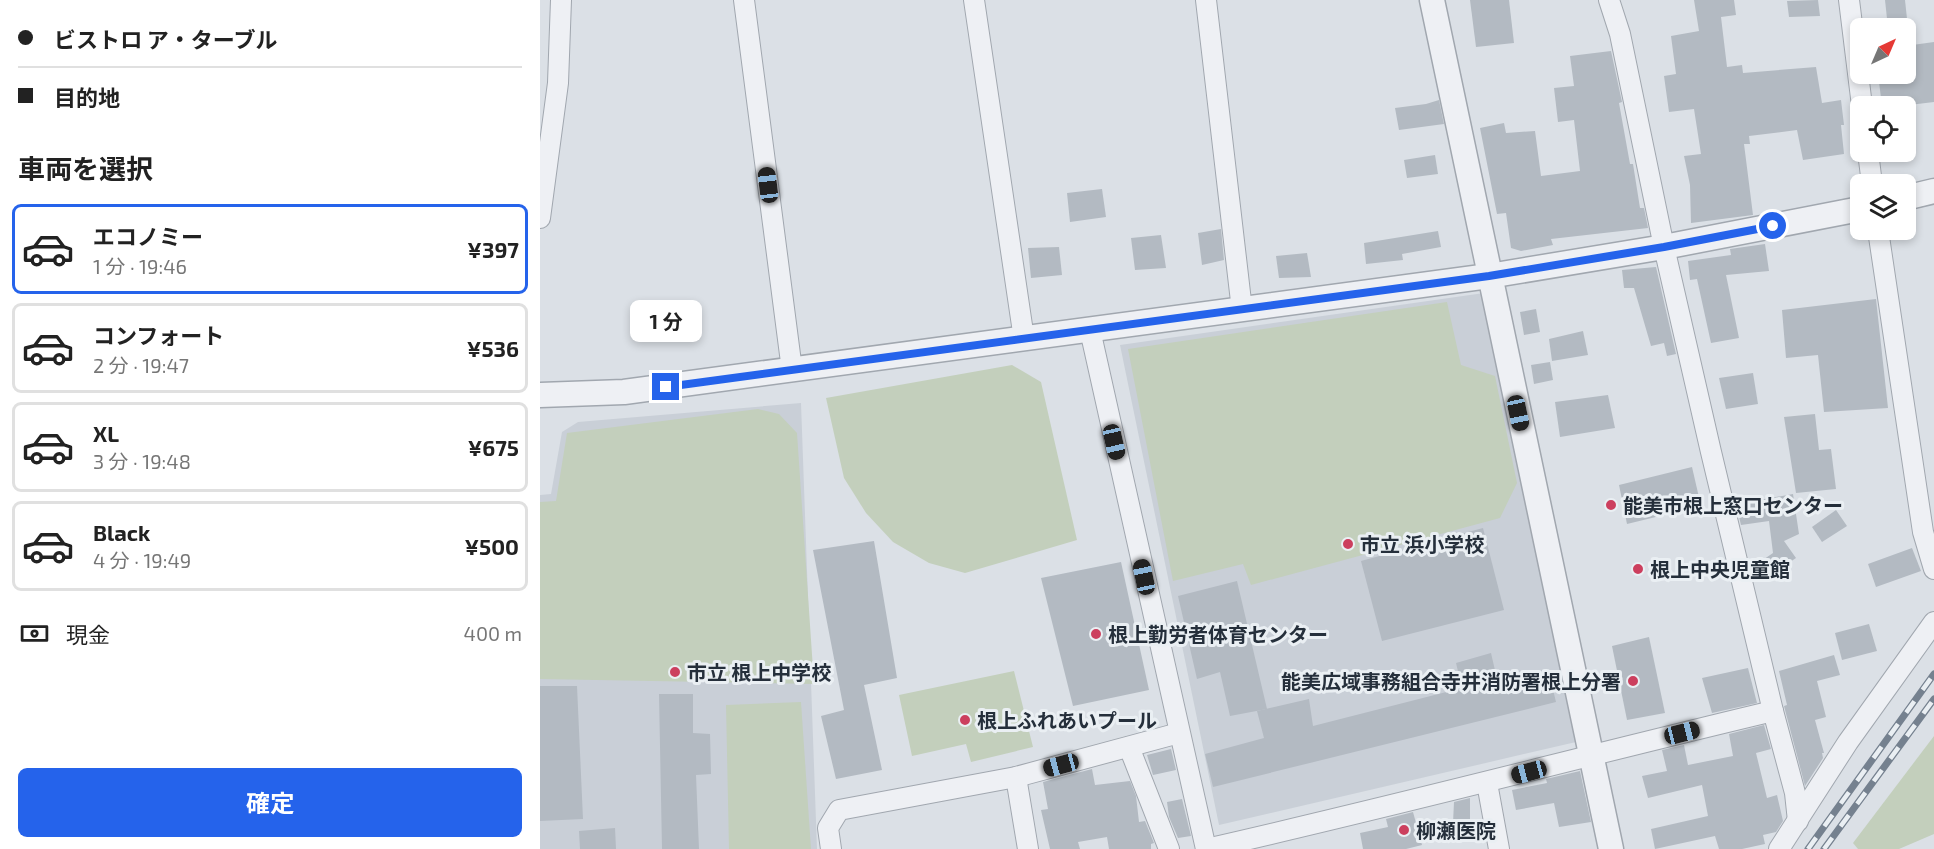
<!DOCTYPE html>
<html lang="ja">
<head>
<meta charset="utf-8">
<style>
	body { margin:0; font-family:"Exo 2","Noto Sans JP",sans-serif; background:#f2f2f2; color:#222; height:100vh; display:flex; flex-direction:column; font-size:22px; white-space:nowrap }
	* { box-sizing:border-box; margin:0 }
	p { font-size:20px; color:#767676 }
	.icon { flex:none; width:33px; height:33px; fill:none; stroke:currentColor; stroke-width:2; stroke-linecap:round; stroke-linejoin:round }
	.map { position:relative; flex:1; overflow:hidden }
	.side { display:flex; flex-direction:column; background:#fff; width:540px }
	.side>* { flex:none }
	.banner { display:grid; align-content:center; height:132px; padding:0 18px; background:#fff }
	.needle { width:39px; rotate:44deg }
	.controls { position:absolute; left:1310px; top:18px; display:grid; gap:12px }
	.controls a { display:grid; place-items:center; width:66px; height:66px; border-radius:9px; background:#fff; box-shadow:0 3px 9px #0003; font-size:30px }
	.end { position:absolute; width:27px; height:27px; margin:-14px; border:8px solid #2563eb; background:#fff; box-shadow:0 0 0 3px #fff }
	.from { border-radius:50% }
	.bubble { position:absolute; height:42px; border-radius:9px; background:#fff; box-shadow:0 3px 9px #0003; font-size:20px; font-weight:700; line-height:42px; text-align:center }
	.car { position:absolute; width:18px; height:36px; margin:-18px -9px; border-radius:8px; box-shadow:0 0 4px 2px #0007; background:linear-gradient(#222 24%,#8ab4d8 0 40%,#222 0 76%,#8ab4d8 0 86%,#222 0) }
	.banner b { display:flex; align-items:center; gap:21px; height:57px; font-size:22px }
	.banner b+b { border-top:2px solid #e0e0e0 }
	.banner i { width:15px; height:15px; background:#222 }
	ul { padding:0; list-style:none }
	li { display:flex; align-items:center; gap:18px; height:90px; margin:0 12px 9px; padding:0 6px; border:3px solid #e0e0e0; border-radius:9px }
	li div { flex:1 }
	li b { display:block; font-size:22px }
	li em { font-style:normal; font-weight:700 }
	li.active { border-color:#2563eb }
	li>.icon { width:54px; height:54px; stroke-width:1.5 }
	h2 { padding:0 18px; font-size:27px; line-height:72px }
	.pay { display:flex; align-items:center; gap:15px; height:66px; padding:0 18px; font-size:22px }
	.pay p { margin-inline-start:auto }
	.button { display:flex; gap:12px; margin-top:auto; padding:12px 18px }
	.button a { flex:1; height:69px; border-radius:9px; background:#2563eb; color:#fff; font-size:24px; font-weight:700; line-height:69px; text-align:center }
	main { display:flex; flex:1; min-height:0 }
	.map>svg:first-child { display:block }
</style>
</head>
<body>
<main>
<section class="side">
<div class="banner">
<b><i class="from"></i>ビストロ ア・ターブル</b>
<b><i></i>目的地</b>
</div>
<h2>車両を選択</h2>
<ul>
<li class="active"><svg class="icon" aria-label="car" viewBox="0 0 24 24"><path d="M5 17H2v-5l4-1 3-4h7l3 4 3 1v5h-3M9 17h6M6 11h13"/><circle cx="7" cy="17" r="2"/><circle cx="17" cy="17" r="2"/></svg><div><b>エコノミー</b><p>1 分 · 19:46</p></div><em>¥397</em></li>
<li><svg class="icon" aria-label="car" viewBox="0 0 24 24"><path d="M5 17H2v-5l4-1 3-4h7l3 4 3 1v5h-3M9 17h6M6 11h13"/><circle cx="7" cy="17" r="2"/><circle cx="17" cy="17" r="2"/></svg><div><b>コンフォート</b><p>2 分 · 19:47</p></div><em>¥536</em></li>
<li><svg class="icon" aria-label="car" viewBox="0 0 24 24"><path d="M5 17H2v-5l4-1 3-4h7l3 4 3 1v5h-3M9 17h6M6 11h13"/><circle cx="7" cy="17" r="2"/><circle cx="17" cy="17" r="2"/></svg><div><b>XL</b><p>3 分 · 19:48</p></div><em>¥675</em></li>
<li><svg class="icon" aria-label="car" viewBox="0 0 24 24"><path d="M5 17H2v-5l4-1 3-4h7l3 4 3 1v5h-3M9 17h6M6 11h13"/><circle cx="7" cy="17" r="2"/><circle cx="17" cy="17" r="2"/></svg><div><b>Black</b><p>4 分 · 19:49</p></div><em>¥500</em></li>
</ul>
<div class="pay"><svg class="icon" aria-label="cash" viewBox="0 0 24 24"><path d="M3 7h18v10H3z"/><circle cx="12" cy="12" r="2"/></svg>現金<p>400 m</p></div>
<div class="button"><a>確定</a></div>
</section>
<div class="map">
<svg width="1394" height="849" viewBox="0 0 1394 849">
	<rect width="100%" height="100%" fill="#dbe0e6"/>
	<g fill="#c9cfd7">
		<polygon points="944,293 1036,742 679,825 580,345"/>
		<polygon points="261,403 277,849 0,849 0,495 11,494 22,432 38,422"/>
	</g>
	<g fill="#c3cfbc">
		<polygon points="907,302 921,365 955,376 977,483 960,518 711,585 703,564 633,581 588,349"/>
		<polygon points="472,365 501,382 537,540 425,573 389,563 353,542 326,513 304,478 286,398"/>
		<polygon points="218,409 239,414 257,433 274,684 0,679 0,502 16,501 27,433"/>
		<polygon points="474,671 493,747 431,762 426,744 372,756 359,695"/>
		<polygon points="261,702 271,849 189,849 186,705"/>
		<polygon points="1394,736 1394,834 1359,849 1318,849 1313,843"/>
	</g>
	<g fill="#b3bac2">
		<polygon points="930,0 969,0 974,43 936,47"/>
		<polygon points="1154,0 1194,0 1196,15 1181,17 1187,67 1202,65 1203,73 1276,67 1282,103 1301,100 1304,125 1301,125 1304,154 1263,160 1257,130 1209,136 1210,144 1204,144 1213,215 1151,223 1150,185 1144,156 1161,154 1154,109 1129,112 1124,76 1136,74 1131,36 1159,31"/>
		<polygon points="1278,0 1280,16 1249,17 1247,1"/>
		<polygon points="1345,0 1365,0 1368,28 1348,28"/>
		<polygon points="1394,42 1394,102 1361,106 1342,106 1338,74 1365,74 1365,46"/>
		<polygon points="1071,51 1082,102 1079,103 1090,164 1093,164 1100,208 1104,208 1108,228 1011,239 1013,245 981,251 971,248 966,213 957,214 940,128 964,123 966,133 995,131 1001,176 1040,171 1034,120 1018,122 1014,88 1034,86 1030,56"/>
		<polygon points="899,100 904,124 859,130 855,108 886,104"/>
		<polygon points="895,155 898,174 867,178 864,160"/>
		<polygon points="562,189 566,217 530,222 527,193"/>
		<polygon points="681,229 684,260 662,265 658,233"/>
		<polygon points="898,231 901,247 862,254 863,260 826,264 824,243"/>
		<polygon points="621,235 626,268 595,270 591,238"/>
		<polygon points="1225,244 1229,271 1186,275 1199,338 1171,343 1157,279 1150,280 1148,261 1191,255 1190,249"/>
		<polygon points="519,247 522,275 491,278 488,248"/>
		<polygon points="767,253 771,277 739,278 736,256"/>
		<polygon points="1116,267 1136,354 1127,356 1124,343 1111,346 1094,288 1084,288 1082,270"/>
		<polygon points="1336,299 1348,408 1284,412 1278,355 1246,358 1242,310"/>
		<polygon points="996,309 1000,332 984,335 980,312"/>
		<polygon points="1043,331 1048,355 1012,361 1009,339"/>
		<polygon points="1010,362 1013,380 994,384 991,365"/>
		<polygon points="1213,373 1218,404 1186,409 1179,378"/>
		<polygon points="1068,395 1075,428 1020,437 1015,402"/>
		<polygon points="1275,414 1279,450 1291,449 1296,489 1256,493 1244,417"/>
		<polygon points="1152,467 1161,506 1087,524 1079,485"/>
		<polygon points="1253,494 1259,534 1244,541 1256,558 1223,580 1214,566 1233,553 1229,521 1201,525 1196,504"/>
		<polygon points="1296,510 1307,526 1282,542 1272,527"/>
		<polygon points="943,528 964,610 842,641 821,561"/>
		<polygon points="334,541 357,678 324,685 342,770 296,779 281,716 304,710 273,550"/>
		<polygon points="1372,548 1381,571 1336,587 1328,564"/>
		<polygon points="581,562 609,690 533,706 501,578"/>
		<polygon points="697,581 727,709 690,716 680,672 657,679 638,596"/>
		<polygon points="1329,624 1337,651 1302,660 1295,633"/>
		<polygon points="1109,637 1125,713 1087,720 1072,646"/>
		<polygon points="951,653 957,679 1008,669 1016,702 673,787 665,754 724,738 717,711 769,699 773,726 922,688 916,663"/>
		<polygon points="1294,655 1300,675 1277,681 1286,717 1275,720 1284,753 1282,753 1283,758 1265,786 1244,706 1247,705 1239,671"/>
		<polygon points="1208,668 1217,703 1172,713 1162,678"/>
		<polygon points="0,686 37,686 43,819 0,821"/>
		<polygon points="119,694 153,694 153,733 170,734 171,774 156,775 159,849 122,849"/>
		<polygon points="1224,725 1231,749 1216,753 1227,798 1237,795 1243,821 1236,832 1223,835 1225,844 1202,849 1179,849 1175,836 1115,849 1111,829 1168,816 1162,785 1108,798 1102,776 1127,771 1122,750 1144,745 1148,765 1193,756 1189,734"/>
		<polygon points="631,749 636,770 613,775 607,755"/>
		<polygon points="552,769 555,785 590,781 596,796 599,822 605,821 614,843 611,844 611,849 569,849 567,837 538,842 540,849 510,849 501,810 508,809 503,782"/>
		<polygon points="1040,771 1051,822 1019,827 1014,803 976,810 972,790 1007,783 1006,779"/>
		<polygon points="930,798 930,820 913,823 914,802"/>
		<polygon points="642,799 651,836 638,838 629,817 627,802"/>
		<polygon points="873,812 882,845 866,849 823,849 820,833 848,827 846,819"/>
		<polygon points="75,828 76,849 40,849 39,831"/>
	</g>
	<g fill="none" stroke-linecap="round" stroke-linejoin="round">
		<g stroke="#a1a7af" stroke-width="22">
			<g id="minor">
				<polyline points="204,0 252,370"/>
				<polyline points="434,0 484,339"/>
				<polyline points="666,0 702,310"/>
				<polyline points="1069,0 1080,34 1124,247 1171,452 1233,711 1255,793 1258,821"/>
				<polyline points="1309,0 1322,106"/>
				<polyline points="1328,152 1332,184"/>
				<polyline points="0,218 18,83 21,0"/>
				<polyline points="1338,230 1383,532 1394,569"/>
				<polyline points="550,330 666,849"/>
				<polyline points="589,747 629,849"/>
				<polyline points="476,777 488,849"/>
				<polyline points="947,783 959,849"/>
				<polyline points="291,849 288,828 299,810 476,777 639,733"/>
				<path d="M666 849C856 806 1044 756 1233 711"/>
				<polyline points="1239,849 1308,742 1394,622"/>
			</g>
		</g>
		<g stroke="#a1a7af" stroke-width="27">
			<g id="tertiary">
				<polyline points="892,0 1071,849"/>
				<polyline points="1365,198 1394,191"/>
				<polyline points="0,395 84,392 949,276 1124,247 1320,209"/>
			</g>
		</g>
		<use href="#minor" stroke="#eef0f4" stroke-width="20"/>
		<use href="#tertiary" stroke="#eef0f4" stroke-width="24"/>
		<g stroke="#75818f" stroke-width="7">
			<g id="rail">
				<polyline points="1268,849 1394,674"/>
				<polyline points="1284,849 1394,699"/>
			</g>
		</g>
		<use href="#rail" stroke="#eaeff3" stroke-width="4.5" stroke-dasharray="14" stroke-linecap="butt"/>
	</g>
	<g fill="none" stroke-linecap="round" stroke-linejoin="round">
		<polyline stroke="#2563eb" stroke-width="8" points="126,387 949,276 1124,247 1233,226"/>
	</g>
	<g fill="#cc3f5e" stroke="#eaeff3" stroke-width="2">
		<circle cx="1071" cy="505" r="6"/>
		<circle cx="808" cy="544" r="6"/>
		<circle cx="1098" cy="569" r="6"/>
		<circle cx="556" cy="634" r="6"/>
		<circle cx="135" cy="672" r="6"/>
		<circle cx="1093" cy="681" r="6"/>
		<circle cx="425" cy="720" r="6"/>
		<circle cx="864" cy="830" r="6"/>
	</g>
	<g text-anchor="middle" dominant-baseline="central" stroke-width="6" stroke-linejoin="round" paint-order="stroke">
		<g font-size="20" font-weight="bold" fill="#252f3b" stroke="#eaeff3" text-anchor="start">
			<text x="1083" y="505">能美市根上窓口センター</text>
			<text x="820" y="544">市立 浜小学校</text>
			<text x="1110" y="569">根上中央児童館</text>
			<text x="568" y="634">根上勤労者体育センター</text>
			<text x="147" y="672">市立 根上中学校</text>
			<text x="1081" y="681" text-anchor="end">能美広域事務組合寺井消防署根上分署</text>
			<text x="437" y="720">根上ふれあいプール</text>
			<text x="876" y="830">柳瀬医院</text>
		</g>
	</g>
</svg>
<div class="controls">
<a><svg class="needle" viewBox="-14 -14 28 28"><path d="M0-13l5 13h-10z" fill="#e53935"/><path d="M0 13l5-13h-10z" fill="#767676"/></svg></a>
<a><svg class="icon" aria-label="locate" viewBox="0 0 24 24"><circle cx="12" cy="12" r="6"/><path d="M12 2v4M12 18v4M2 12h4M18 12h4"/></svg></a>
<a><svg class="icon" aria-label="layers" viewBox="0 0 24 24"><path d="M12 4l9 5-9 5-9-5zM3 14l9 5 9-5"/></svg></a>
</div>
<i class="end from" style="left:1233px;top:226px"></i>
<i class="end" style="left:126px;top:387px"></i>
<div class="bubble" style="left:90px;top:300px;width:72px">1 分</div>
<i class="car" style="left:228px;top:185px;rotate:353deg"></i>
<i class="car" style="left:978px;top:413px;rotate:168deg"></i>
<i class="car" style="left:574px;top:442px;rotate:167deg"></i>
<i class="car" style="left:604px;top:577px;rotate:348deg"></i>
<i class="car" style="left:1142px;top:733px;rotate:76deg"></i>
<i class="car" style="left:521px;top:765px;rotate:255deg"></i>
<i class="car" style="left:989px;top:772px;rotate:255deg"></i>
</div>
</main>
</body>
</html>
